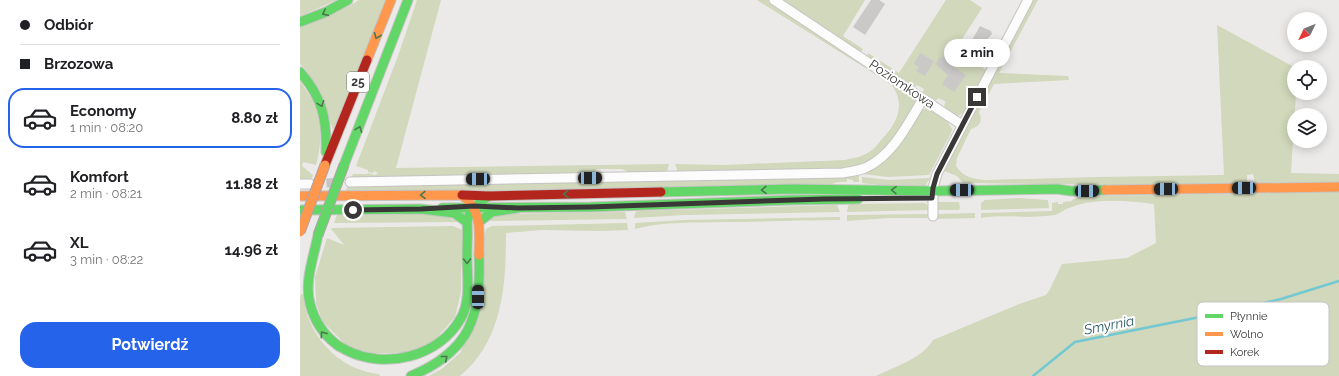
<!DOCTYPE html>
<html lang="pl">
<head>
<meta charset="utf-8">
<style>
	body { margin:0; font-family:Raleway,sans-serif; background:#f2f2f2; color:#202124; height:100vh; display:flex; flex-direction:column; font-size:15px; white-space:nowrap }
	* { box-sizing:border-box; margin:0 }
	p { font-size:13px; color:#757577 }
	.icon { flex:none; width:22px; height:22px; fill:none; stroke:currentColor; stroke-width:2; stroke-linecap:round; stroke-linejoin:round }
	.map { position:relative; flex:1; overflow:hidden }
	.sheet { display:flex; flex-direction:column; background:#fff; width:300px }
	.sheet>* { flex:none }
	.top-card { display:grid; align-content:center; height:88px; padding:0 20px; background:#fff }
	.needle { width:26px; rotate:227deg }
	.fabs { position:absolute; left:987px; top:12px; display:grid; gap:8px }
	.fabs a { display:grid; place-items:center; width:40px; height:40px; border-radius:50%; background:#fff; box-shadow:0 2px 10px #0003; font-size:20px }
	.end { position:absolute; width:18px; height:18px; margin:-9px; border:5px solid #3a3837; background:#fff; box-shadow:0 0 0 2px #fff }
	.from { border-radius:50% }
	.bubble { position:absolute; height:28px; border-radius:14px; background:#fff; box-shadow:0 2px 10px #0003; font-size:13px; font-weight:700; line-height:28px; text-align:center }
	.car { position:absolute; width:12px; height:24px; margin:-12px -6px; border-radius:5px; box-shadow:0 0 3px 1px #0007; background:linear-gradient(#222 24%,#8ab4d8 0 40%,#222 0 76%,#8ab4d8 0 86%,#222 0) }
	.top-card b { display:flex; align-items:center; gap:14px; height:38px; font-size:15px }
	.top-card b+b { border-top:1px solid #e0e0e0 }
	.top-card i { width:10px; height:10px; background:#202124 }
	ul { padding:0; list-style:none }
	li { display:flex; align-items:center; gap:12px; height:60px; margin:0 8px 6px; padding:0 12px; border:2px solid transparent; border-radius:16px }
	li div { flex:1 }
	li b { display:block; font-size:15px }
	li em { font-style:normal; font-weight:700 }
	li.current { border-color:#2563eb }
	li>.icon { width:36px; height:36px; stroke-width:1.5 }
	.primary-button { display:flex; gap:8px; margin-top:auto; padding:8px 20px }
	.primary-button a { flex:1; height:46px; border-radius:16px; background:#2563eb; color:#fff; font-size:16px; font-weight:700; line-height:46px; text-align:center }
	main { display:flex; flex:1; min-height:0 }
	.map>svg:first-child { display:block }
</style>
</head>
<body>
<main>
<section class="sheet">
<div class="top-card">
<b><i class="from"></i>Odbiór</b>
<b><i></i>Brzozowa</b>
</div>
<ul>
<li class="current"><svg class="icon" aria-label="car" viewBox="0 0 24 24"><path d="M5 17H2v-5l4-1 3-4h7l3 4 3 1v5h-3M9 17h6M6 11h13"/><circle cx="7" cy="17" r="2"/><circle cx="17" cy="17" r="2"/></svg><div><b>Economy</b><p>1 min · 08:20</p></div><em>8.80 zł</em></li>
<li><svg class="icon" aria-label="car" viewBox="0 0 24 24"><path d="M5 17H2v-5l4-1 3-4h7l3 4 3 1v5h-3M9 17h6M6 11h13"/><circle cx="7" cy="17" r="2"/><circle cx="17" cy="17" r="2"/></svg><div><b>Komfort</b><p>2 min · 08:21</p></div><em>11.88 zł</em></li>
<li><svg class="icon" aria-label="car" viewBox="0 0 24 24"><path d="M5 17H2v-5l4-1 3-4h7l3 4 3 1v5h-3M9 17h6M6 11h13"/><circle cx="7" cy="17" r="2"/><circle cx="17" cy="17" r="2"/></svg><div><b>XL</b><p>3 min · 08:22</p></div><em>14.96 zł</em></li>
</ul>
<div class="primary-button"><a>Potwierdź</a></div>
</section>
<div class="map">
<svg width="1039" height="376" viewBox="0 0 1039 376">
	<rect width="100%" height="100%" fill="#eceae8"/>
	<g fill="#d1d8bb">
		<polygon points="0,0 37,0 0,16"/>
		<polygon points="59,0 87,0 35,133 5,69 0,64 0,28 51,5"/>
		<polygon points="117,0 141,0 96,168 369,164 367,171 364,174 330,173 322,169 297,169 292,174 51,178 53,174 67,174 68,173 75,175 78,173 74,171 73,173 68,172 68,170 56,166 98,56"/>
		<path d="M457 0H468L613 96 615 102 614 107C595 135 586 158 551 169L378 172 375 164 423 165 545 160C553 158 562 157 569 152 574 149 578 144 582 139 598 122 606 104 591 84Z"/>
		<polygon points="480,0 565,0 543,36 563,49 560,53"/>
		<path d="M646 0H670L682 8 655 50 686 70 665 111 658 116C653 115 646 111 644 105L646 102 639 98 635 101 622 94 624 89 617 85 614 88 567 58 568 53 599 73Z"/>
		<path d="M731 0H738L699 73 768 76 769 80 694 84 679 112C683 121 680 126 671 129L657 158 656 166C663 177 673 179 685 180L797 177 924 175 917 25 994 67V93H996L991 173 1039 174V182L955 183 953 174 947 175V183L825 185 663 183 657 176 642 170Z"/>
		<path d="M0 80C4 88 10 95 13 102 22 121 22 146 16 165L3 162 2 166 13 175 11 180H0Z"/>
		<polygon points="627,107 631,108 650,121 648,123 652,129 651,133 629,175 588,177 563,174 562,173 618,113"/>
		<polygon points="559,173 559,182 553,182 553,180 547,179 547,182 538,182 532,184 45,193 48,185"/>
		<polygon points="562,177 589,180 630,178 625,186 590,186 562,183"/>
		<path d="M1039 192V376H576C594 367 623 358 633 340L719 304 746 295 749 291 762 264 827 258 856 243 854 204C829 201 801 198 777 205 773 207 767 208 763 211 760 212 758 214 755 215 730 219 705 214 681 218V213L752 211V203L758 202V204H763V202L772 201 773 199 788 196Z"/>
		<polygon points="719,198 748,200 749,208 681,210 681,203 685,200"/>
		<polygon points="638,202 659,202 660,208 659,210 635,210"/>
		<polygon points="625,203 628,206 629,210 547,212 548,206 550,204"/>
		<polygon points="537,205 540,212 384,215 334,218 335,213 337,211"/>
		<polygon points="325,212 327,219 185,221 200,214"/>
		<polygon points="675,213 675,218 636,219 636,214"/>
		<polygon points="143,214 158,222 34,223 37,215"/>
		<polygon points="629,214 629,218 589,218 547,221 547,215"/>
		<path d="M540 217V220C501 220 462 222 424 222 395 223 363 221 335 229V223L384 220Z"/>
		<path d="M327 223 328 230 301 231 243 230 206 233C206 285 203 340 160 376H129L143 368 161 352 186 229 192 226Z"/>
		<polygon points="153,226 162,230 161,292 155,317 124,352 55,354 22,321 16,303 15,277 27,238 44,245 33,231 31,230 32,228"/>
		<path d="M1 294H3C6 334 38 370 79 374L80 376H0V298Z"/>
	</g>
	<g fill="none" stroke-linecap="round" stroke-linejoin="round">
		<g stroke="#72c8d3" stroke-width="2.5">
			<polyline points="910,315 981,299 1039,281"/>
			<polyline points="733,376 775,342 900,317"/>
		</g>
	</g>
	<g fill="#cac9c8">
		<polygon points="571,0 579,0 585,4 565,35 553,27"/>
		<polygon points="680,26 691,31 692,34 685,42 686,45 684,48 681,49 671,42"/>
		<polygon points="663,39 669,43 653,66 666,75 654,92 642,84 648,75 635,64 640,57 642,58 653,41 660,45"/>
		<polygon points="620,53 634,61 625,76 616,71 619,67 614,64"/>
	</g>
	<g fill="none" stroke-linecap="round" stroke-linejoin="round">
		<polyline stroke="#c8c6c5" stroke-width="9" stroke-dasharray="9 4.5" stroke-linecap="butt" points="13,184 42,182"/>
		<g stroke="#c6c4c3" stroke-width="11">
			<g id="street">
				<polyline points="474,0 662,125"/>
				<path d="M50 182 543 173C551 171 560 171 567 167 594 154 608 123 623 99"/>
				<polyline points="0,184 10,184"/>
				<polyline points="633,216 633,188 637,174 728,0"/>
			</g>
		</g>
		<g stroke="#c6c4c3" stroke-width="11">
			<g id="fast">
				<polyline points="0,22 26,12 48,0"/>
				<path d="M0 72C22 97 27 119 26 152"/>
				<polyline points="44,165 108,0"/>
				<polyline points="361,192 492,189 633,191 757,189 771,191 805,190"/>
				<polyline points="142,208 291,207 491,200 558,199"/>
				<polyline points="0,210 121,209 154,213 167,222"/>
				<polyline points="179,222 192,212 218,208"/>
				<path d="M18 235C14 256 4 282 10 304 14 319 23 334 36 344 39 347 43 348 46 350 85 370 139 357 161 318 171 301 167 275 167 255 167 244 168 233 167 222 170 209 178 203 189 196"/>
				<path d="M111 376C171 351 181 316 179 255"/>
			</g>
		</g>
		<g stroke="#c6c4c3" stroke-width="11">
			<g id="slow">
				<polyline points="67,60 91,0"/>
				<polyline points="805,190 1039,187"/>
				<path d="M0 196 162 195C183 212 179 230 179 255"/>
			</g>
		</g>
		<g stroke="#c6c4c3" stroke-width="11">
			<g id="jam">
				<polyline points="25,165 67,60"/>
				<polyline points="162,195 189,196 361,192"/>
			</g>
		</g>
		<use href="#street" stroke="#fcfcfc" stroke-width="9"/>
		<use href="#fast" stroke="#63d668" stroke-width="9"/>
		<use href="#slow" stroke="#ff974d" stroke-width="9"/>
		<use href="#jam" stroke="#b3261e" stroke-width="9"/>
		<g stroke="#b3a2a7" stroke-width="11" stroke-linecap="butt">
			<polyline id="fast-bridge" points="18,235 44,165"/>
		</g>
		<g stroke="#b3a2a7" stroke-width="11" stroke-linecap="butt">
			<polyline id="slow-bridge" points="0,232 25,165"/>
		</g>
		<use href="#fast-bridge" stroke="#63d668" stroke-width="9"/>
		<use href="#slow-bridge" stroke="#ff974d" stroke-width="9"/>
	</g>
	<defs><path id="oneway-chevron" d="M-2-3.5L2.5 0L-2 3.5" fill="none" stroke-width="1.6" stroke-linecap="round" stroke-linejoin="round"/></defs>
	<g stroke="#4a774b">
		<use href="#oneway-chevron" transform="translate(25 13) rotate(154)"/>
		<use href="#oneway-chevron" transform="translate(77 36) rotate(112)"/>
		<use href="#oneway-chevron" transform="translate(21 104) rotate(69)"/>
		<use href="#oneway-chevron" transform="translate(59 129) rotate(-69)"/>
		<use href="#oneway-chevron" transform="translate(464 190) rotate(179)"/>
		<use href="#oneway-chevron" transform="translate(594 190) rotate(-179)"/>
		<use href="#oneway-chevron" transform="translate(266 194) rotate(179)"/>
		<use href="#oneway-chevron" transform="translate(123 195) rotate(179)"/>
		<use href="#oneway-chevron" transform="translate(167 261) rotate(89)"/>
		<use href="#oneway-chevron" transform="translate(23 334) rotate(-126)"/>
		<use href="#oneway-chevron" transform="translate(145 358) rotate(-39)"/>
	</g>
	<g fill="none" stroke-linecap="round" stroke-linejoin="round">
		<polyline stroke="#3a3837" stroke-width="5" points="53,210 121,209 174,206 218,208 290,207 524,199 632,198 633,188 637,174 677,97"/>
	</g>
	<g text-anchor="middle" dominant-baseline="central" stroke-width="4" stroke-linejoin="round" paint-order="stroke">
		<rect fill="#fff" stroke="#757473" stroke-width="1" x="47" y="72" width="22" height="20" rx="3"/>
		<g font-size="12" font-weight="bold" fill="#3a3837">
			<text x="58" y="82">25</text>
		</g>
		<g font-size="13" fill="#3a3837" stroke="#fff">
			<text transform="translate(602 84) rotate(34)">Poziomkowa</text>
		</g>
		<g font-size="14" font-style="italic" fill="#2b5e65" stroke="#fff">
			<text transform="translate(809 325) rotate(-11)">Smyrnia</text>
		</g>
	</g>
	<rect x="897" y="302" width="132" height="64" rx="6" fill="#fff" stroke="#c4c3c3" stroke-width="1"/>
	<rect x="905" y="314" width="18" height="4" fill="#63d668"/>
	<rect x="905" y="332" width="18" height="4" fill="#ff974d"/>
	<rect x="905" y="350" width="18" height="4" fill="#b3261e"/>
	<g font-size="11" fill="#3a3837">
		<text x="930" y="320">Płynnie</text>
		<text x="930" y="338">Wolno</text>
		<text x="930" y="356">Korek</text>
	</g>
</svg>
<div class="fabs">
<a><svg class="needle" viewBox="-14 -14 28 28"><path d="M0-13l5 13h-10z" fill="#e53935"/><path d="M0 13l5-13h-10z" fill="#757577"/></svg></a>
<a><svg class="icon" aria-label="locate" viewBox="0 0 24 24"><circle cx="12" cy="12" r="6"/><path d="M12 2v4M12 18v4M2 12h4M18 12h4"/></svg></a>
<a><svg class="icon" aria-label="layers" viewBox="0 0 24 24"><path d="M12 4l9 5-9 5-9-5zM3 14l9 5 9-5"/></svg></a>
</div>
<i class="end from" style="left:53px;top:210px"></i>
<i class="end" style="left:677px;top:97px"></i>
<div class="bubble" style="left:644px;top:39px;width:66px">2 min</div>
<i class="car" style="left:290px;top:178px;rotate:89deg"></i>
<i class="car" style="left:178px;top:179px;rotate:269deg"></i>
<i class="car" style="left:944px;top:188px;rotate:269deg"></i>
<i class="car" style="left:866px;top:189px;rotate:269deg"></i>
<i class="car" style="left:662px;top:190px;rotate:269deg"></i>
<i class="car" style="left:787px;top:191px;rotate:89deg"></i>
<i class="car" style="left:178px;top:297px;rotate:0deg"></i>
</div>
</main>
</body>
</html>
